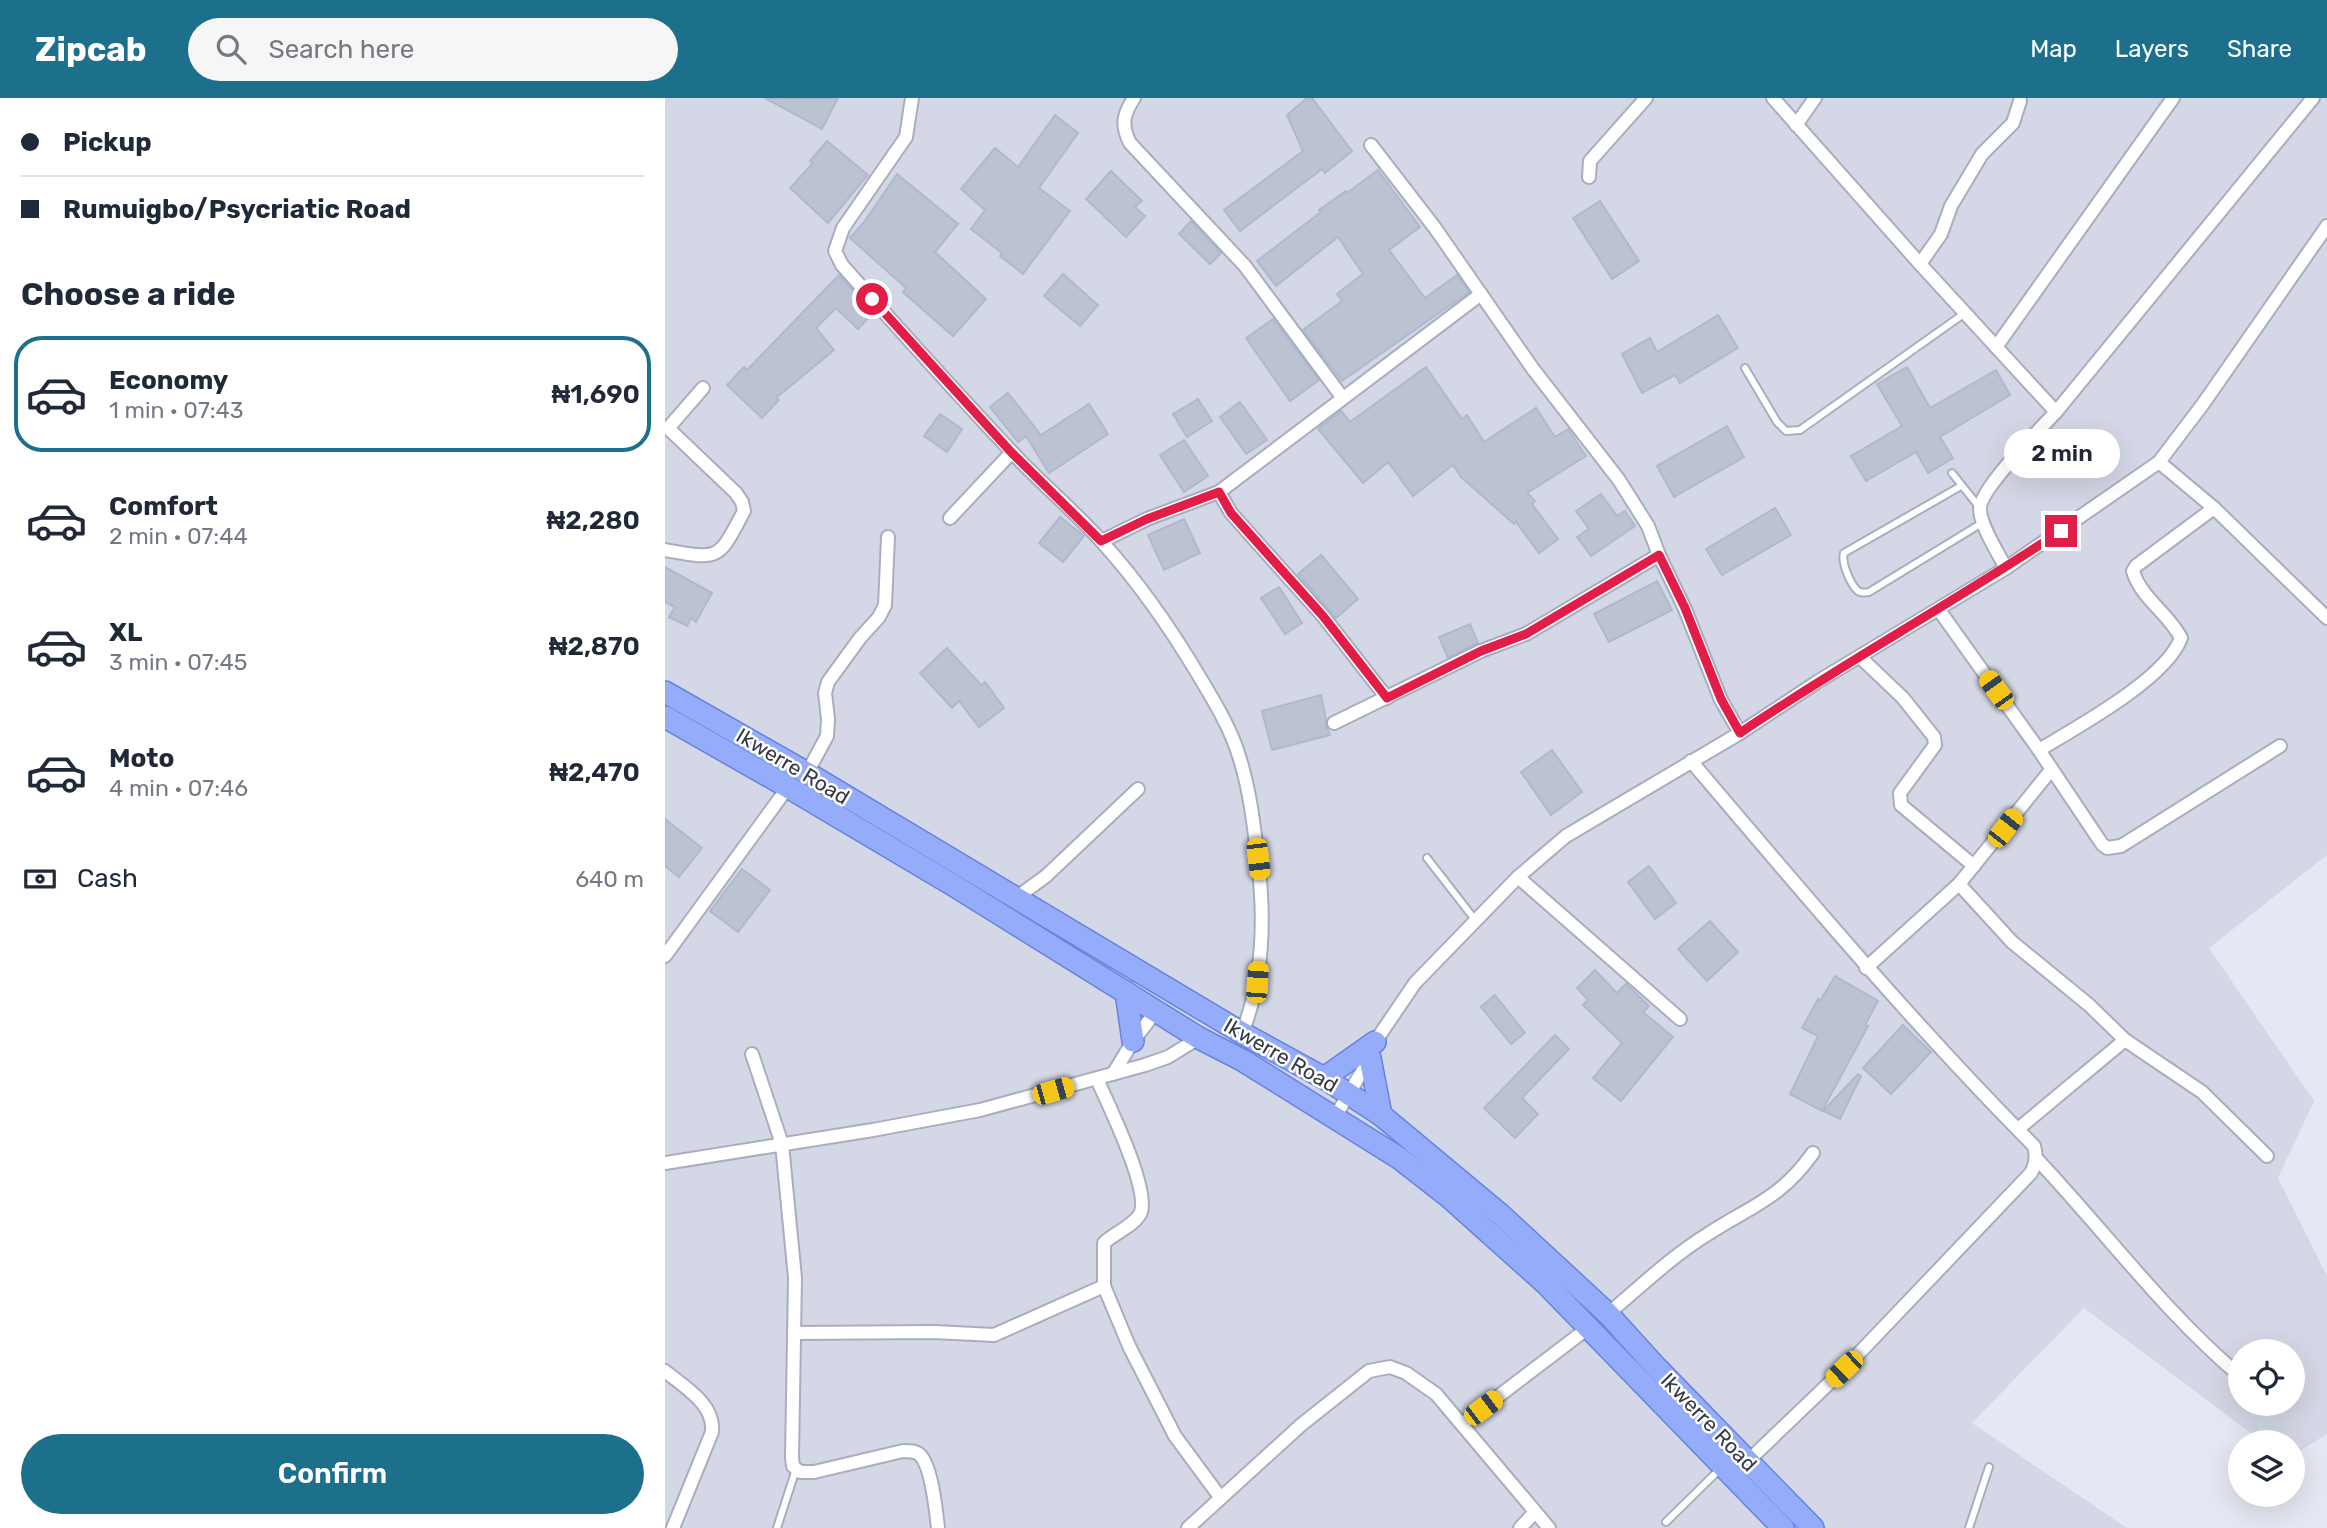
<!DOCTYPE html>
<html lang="en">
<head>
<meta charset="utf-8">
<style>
	body { margin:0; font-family:Rubik,sans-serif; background:#f6f6f7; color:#1f2937; height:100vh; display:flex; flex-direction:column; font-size:26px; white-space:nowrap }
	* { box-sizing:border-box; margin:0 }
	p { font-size:23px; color:#747a83 }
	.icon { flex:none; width:38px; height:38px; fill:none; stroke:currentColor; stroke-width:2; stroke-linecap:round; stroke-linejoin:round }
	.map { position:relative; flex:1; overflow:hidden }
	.panel { display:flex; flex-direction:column; background:#fff; width:665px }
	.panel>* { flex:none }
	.hud { display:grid; align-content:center; height:154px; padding:0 21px; background:#fff }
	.controls { position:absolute; left:1563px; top:1241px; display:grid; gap:14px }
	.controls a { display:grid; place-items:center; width:77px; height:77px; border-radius:50%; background:#fff; box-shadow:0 7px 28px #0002; font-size:35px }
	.end { position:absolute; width:32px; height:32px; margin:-16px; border:9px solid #e11d48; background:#fff; box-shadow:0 0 0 4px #fff }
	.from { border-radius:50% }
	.bubble { position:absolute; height:49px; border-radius:24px; background:#fff; box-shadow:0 7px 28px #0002; font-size:23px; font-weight:600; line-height:49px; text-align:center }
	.car { position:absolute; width:21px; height:42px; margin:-21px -10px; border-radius:9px; box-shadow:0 0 5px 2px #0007; background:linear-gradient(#f5c518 24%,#345 0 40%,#f5c518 0 76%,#345 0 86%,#f5c518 0) }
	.hud b { display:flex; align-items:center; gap:24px; height:66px; font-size:26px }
	.hud b+b { border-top:2px solid #e0e1e3 }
	.hud i { width:18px; height:18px; background:#1f2937 }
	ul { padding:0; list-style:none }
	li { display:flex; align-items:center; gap:21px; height:116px; margin:0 14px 10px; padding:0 7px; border:4px solid transparent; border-radius:28px }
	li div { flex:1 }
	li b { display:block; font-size:26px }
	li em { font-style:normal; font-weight:600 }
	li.selected { border-color:#1d708c }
	li>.icon { width:63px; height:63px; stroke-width:1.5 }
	h2 { padding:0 21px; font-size:32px; line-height:84px }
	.pay { display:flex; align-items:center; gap:18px; height:77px; padding:0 21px; font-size:26px }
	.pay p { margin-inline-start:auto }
	.cta { display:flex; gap:14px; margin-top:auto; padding:14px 21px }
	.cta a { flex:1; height:80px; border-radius:42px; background:#1d708c; color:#fff; font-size:28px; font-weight:600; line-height:80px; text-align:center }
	header { display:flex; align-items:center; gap:42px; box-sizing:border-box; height:98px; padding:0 35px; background:#1d708c; color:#fff }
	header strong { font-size:33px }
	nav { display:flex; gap:38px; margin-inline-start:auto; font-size:24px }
	.search { width:490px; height:63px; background:#f6f6f7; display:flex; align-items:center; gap:18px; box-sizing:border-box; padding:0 24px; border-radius:38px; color:#747a83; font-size:26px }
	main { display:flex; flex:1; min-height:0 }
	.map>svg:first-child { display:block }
</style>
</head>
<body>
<header>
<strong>Zipcab</strong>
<div class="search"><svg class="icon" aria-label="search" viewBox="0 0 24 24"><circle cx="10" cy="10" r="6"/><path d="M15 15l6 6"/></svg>Search here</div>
<nav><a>Map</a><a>Layers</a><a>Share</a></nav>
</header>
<main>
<section class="panel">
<div class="hud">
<b><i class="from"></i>Pickup</b>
<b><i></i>Rumuigbo/Psycriatic Road</b>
</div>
<h2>Choose a ride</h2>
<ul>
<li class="selected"><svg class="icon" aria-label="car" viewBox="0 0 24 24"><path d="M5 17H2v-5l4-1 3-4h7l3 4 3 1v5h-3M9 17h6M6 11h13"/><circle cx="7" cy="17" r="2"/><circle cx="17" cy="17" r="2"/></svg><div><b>Economy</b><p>1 min · 07:43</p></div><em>₦1,690</em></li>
<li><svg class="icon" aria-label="car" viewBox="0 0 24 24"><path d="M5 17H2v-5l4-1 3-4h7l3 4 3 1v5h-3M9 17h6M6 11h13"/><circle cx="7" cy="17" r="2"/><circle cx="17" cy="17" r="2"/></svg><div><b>Comfort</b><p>2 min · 07:44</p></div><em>₦2,280</em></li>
<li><svg class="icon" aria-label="car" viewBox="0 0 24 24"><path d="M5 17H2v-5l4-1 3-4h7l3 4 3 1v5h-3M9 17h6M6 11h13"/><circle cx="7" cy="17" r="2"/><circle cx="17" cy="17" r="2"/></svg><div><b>XL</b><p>3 min · 07:45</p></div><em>₦2,870</em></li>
<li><svg class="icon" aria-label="car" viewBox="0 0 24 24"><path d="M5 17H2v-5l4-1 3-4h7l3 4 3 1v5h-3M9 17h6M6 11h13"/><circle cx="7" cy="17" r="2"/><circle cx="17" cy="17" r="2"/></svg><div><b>Moto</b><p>4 min · 07:46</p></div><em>₦2,470</em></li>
</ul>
<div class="pay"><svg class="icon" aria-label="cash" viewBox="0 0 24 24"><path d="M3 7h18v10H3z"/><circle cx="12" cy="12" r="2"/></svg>Cash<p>640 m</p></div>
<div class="cta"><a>Confirm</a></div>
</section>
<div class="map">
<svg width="1662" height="1430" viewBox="0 0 1662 1430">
	<rect width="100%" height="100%" fill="#e5e8f2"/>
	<path fill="#d4d8e6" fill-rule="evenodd" d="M0 0H1662V757L1544 850 1649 1003 1613 1080 1662 1178V1336L1628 1357V1344H1598L1419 1210 1307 1325 1462 1430H0ZM1575 1253H1628V1306H1575Z"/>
	<g fill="#bbc3d3" stroke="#afb9ce" stroke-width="2">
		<polygon points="100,0 173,0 157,31"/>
		<polygon points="642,0 647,0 687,53 660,75 657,71 575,133 559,112 638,53 622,17"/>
		<polygon points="390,17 413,35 374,90 405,113 358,176 335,158 337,155 306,131 320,112 296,91 330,50 353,69"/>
		<polygon points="162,43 203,77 163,125 125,90 148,65 145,63"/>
		<polygon points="713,72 755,129 724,152 760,200 792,177 804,194 677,283 638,232 677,203 672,196 698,176 673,139 611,188 592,163 656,114 654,112 681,93 682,95"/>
		<polygon points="446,73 477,103 470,109 480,118 461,139 421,101"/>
		<polygon points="232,76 293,126 270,154 321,201 288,238 238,194 241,190 185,140 200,123"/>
		<polygon points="935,103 974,163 947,181 908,120"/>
		<polygon points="526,123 556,155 545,166 514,136"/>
		<polygon points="398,176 433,207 415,228 379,198"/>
		<polygon points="174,177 208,215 193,231 171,210 151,230 169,252 111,300 114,302 97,320 62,287 79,269 82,272"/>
		<polygon points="1053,217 1073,250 1015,285 1010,277 977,295 957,256 985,240 992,254"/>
		<polygon points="608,221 654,282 625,303 581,240"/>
		<polygon points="761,269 797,321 802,317 819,344 871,310 890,339 903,331 921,358 862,395 870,403 867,406 893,441 874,455 851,424 849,426 796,379 788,367 748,398 723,364 698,385 653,331 676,313 685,324"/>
		<polygon points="1242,269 1265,310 1331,272 1345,297 1275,339 1288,360 1263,375 1251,354 1201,383 1186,358 1237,328 1212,286"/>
		<polygon points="343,295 376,337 424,306 443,336 384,375 361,338 353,344 325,309"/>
		<polygon points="533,301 547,323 522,339 508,316"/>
		<polygon points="575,304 602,342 581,356 555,319"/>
		<polygon points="275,316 297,331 282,354 259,338"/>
		<polygon points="1062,328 1079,359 1009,399 992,368"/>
		<polygon points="519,342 543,378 519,394 495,357"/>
		<polygon points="936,396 952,418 960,413 970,428 926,458 912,439 924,431 911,413"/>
		<polygon points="1110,410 1126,437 1057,477 1041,451"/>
		<polygon points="395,419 419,438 398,464 374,445"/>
		<polygon points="519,421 535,455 499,472 483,437"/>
		<polygon points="656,457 693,501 671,520 633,476"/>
		<polygon points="0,469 47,495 31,524 26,520 22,528 4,519 10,509 0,504"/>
		<polygon points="992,483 1007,512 944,544 929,516"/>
		<polygon points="614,489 637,525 620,536 596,500"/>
		<polygon points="805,526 813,545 783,560 774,539"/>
		<polygon points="282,550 316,587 320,584 339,610 314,629 294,603 287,610 255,575"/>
		<polygon points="656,597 661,621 661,628 665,637 607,652 597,613"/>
		<polygon points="887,652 917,694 886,717 856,674"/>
		<polygon points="0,721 37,750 14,779 0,768"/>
		<polygon points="984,768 1011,805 990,821 963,784"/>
		<polygon points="77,771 105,792 73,834 45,813"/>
		<polygon points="1045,823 1073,854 1042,883 1013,851"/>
		<polygon points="930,872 952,895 961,886 984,908 978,914 1008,939 956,1003 928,980 957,945 918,907 923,902 912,890"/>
		<polygon points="1170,878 1213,903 1200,927 1203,928 1157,1013 1125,996 1153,938 1137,930 1153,901 1155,903"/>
		<polygon points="830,897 860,935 846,946 816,909"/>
		<polygon points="1238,927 1266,954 1226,996 1198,970"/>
		<polygon points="890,937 904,951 857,1000 873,1016 850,1040 819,1010"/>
		<polygon points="1193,976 1196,978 1175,1021 1158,1013"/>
	</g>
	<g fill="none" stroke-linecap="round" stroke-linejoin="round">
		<g stroke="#a8aebd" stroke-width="10">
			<g id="lane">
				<polyline points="1080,270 1112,324 1121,333 1135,332 1300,215"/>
				<polyline points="1287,375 1315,410"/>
				<path d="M1296 388 1179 455C1176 464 1185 486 1193 493 1197 496 1200 494 1204 494L1317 425"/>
				<polyline points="762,760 811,823"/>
				<polyline points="1001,1424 1055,1371"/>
				<polyline points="112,1430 131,1371"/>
				<polyline points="1304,1430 1324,1369"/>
			</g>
		</g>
		<g stroke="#a8aebd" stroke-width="16">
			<g id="street">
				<path d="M247 0 241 39 178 130 170 153 177 167C232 229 288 291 344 351 374 384 409 412 438 445 475 486 506 531 534 578 549 603 566 631 574 658 585 692 589 728 593 763 600 820 599 880 577 935"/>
				<path d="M469 0C458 17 456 27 465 45L580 168 677 299"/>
				<polyline points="1108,0 1255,166 1391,314 1648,0"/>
				<polyline points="1131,27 1150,0"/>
				<polyline points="706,47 770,130 868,271 954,382 983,428 994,457 1020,511 1056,602 1075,635"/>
				<polyline points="924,79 925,63 981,0"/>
				<polyline points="1255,166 1276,136 1286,108 1317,56 1348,25 1355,3"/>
				<polyline points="1331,249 1508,0"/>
				<polyline points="1494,364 1549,410 1662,520"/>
				<polyline points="554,394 566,415 658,518 722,600"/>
				<polyline points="285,420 347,354"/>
				<polyline points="437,443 482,421 554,394 816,196"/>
				<path d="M0 452C56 462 53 462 79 413L77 404 71 395 4 331 5 328 38 290"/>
				<path d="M1341 470C1333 455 1315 427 1315 411 1314 392 1375 331 1391 314"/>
				<polyline points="1274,512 1374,652 1437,746 1442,750 1456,748 1615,648"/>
				<polyline points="1195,559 1238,600 1269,639 1270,647 1235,695 1236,707 1309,768"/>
				<polyline points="669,625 816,553 861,536 994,457"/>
				<path d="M1374 652C1412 629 1501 581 1516 540 1504 516 1475 499 1468 473L1471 468 1549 410"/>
				<path d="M1026 663C1137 794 1248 926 1369 1048 1372 1058 1371 1066 1366 1075L1179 1271 1083 1363"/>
				<polyline points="142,675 162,638 163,621 160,595 163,584 195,540 214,519 220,507 223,439"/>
				<polyline points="853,779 1015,921"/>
				<polyline points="1294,786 1347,844 1424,907 1460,942 1537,994 1602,1058"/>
				<polyline points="351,800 381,778 473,691"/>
				<polyline points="0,858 123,689"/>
				<polyline points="1201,870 1294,786 1386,672"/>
				<path d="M87 956 117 1046 130 1180 127 1359 128 1368 135 1374H149L238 1353C244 1353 251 1353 255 1357 267 1369 271 1413 273 1430"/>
				<polyline points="448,976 468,943 492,912"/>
				<path d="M432 981C443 1006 484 1089 476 1114 471 1127 449 1135 439 1145V1188L464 1248 510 1338 555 1399"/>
				<polyline points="670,1019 705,960 710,944 750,885 853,779 901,738 1075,635 1152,584 1341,470 1494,364 1538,306 1662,128"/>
				<polyline points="1353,1031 1460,942"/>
				<path d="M1371 1060C1439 1132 1499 1214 1575 1278"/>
				<polyline points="0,1065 208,1032 315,1012 480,967 503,959 534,940"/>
				<path d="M943 1216C975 1189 1007 1158 1043 1136 1088 1107 1115 1101 1148 1055"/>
				<polyline points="129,1235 269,1234 329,1237 439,1188"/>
				<path d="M0 1273C19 1289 50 1306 47 1334L8 1430"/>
				<polyline points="797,1326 923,1230"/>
				<polyline points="523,1430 636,1327 704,1273 725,1269 741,1275 771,1296 884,1430"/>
				<polyline points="855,1430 870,1414"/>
			</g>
		</g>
		<g stroke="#6683e0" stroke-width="24">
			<g id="primary">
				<polyline points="0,594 142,675 577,935 659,980 716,1017 836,1117 943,1216 991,1269 1148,1430"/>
				<polyline points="0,619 123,689 288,787 534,940 577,962 734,1060 784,1099 880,1185 1118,1430"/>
				<polyline points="461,894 468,943"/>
				<polyline points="705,960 716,1017"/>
				<polyline points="659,980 710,944"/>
			</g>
		</g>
		<use href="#lane" stroke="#fff" stroke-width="6"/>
		<use href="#street" stroke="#fff" stroke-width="12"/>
		<use href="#primary" stroke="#95acfb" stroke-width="21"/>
	</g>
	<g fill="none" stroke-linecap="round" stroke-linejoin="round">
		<path stroke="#e11d48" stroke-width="9" d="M207 201 346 354 436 443 482 421 554 394 566 415 658 518 722 600 816 553 861 536 994 457 1020 510 1056 601 1075 635C1180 564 1291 503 1396 433"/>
	</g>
	<g text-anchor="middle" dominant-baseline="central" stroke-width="5" stroke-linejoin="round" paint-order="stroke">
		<g font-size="21" fill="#353a44" stroke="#fff">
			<text transform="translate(128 668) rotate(31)">Ikwerre Road</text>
			<text transform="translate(616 957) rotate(30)">Ikwerre Road</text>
			<text transform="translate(1044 1324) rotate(46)">Ikwerre Road</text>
		</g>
	</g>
</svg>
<div class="controls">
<a><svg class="icon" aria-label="locate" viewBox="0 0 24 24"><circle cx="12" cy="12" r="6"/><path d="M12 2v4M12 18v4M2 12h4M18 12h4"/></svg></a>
<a><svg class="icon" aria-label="layers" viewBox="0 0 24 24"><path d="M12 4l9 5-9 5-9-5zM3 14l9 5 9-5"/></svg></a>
</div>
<i class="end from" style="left:207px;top:201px"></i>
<i class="end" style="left:1396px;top:433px"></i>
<div class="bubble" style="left:1339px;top:331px;width:116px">2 min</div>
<i class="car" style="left:1331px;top:592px;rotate:324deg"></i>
<i class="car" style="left:1340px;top:730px;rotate:38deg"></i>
<i class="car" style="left:593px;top:761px;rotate:173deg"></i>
<i class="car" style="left:592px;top:884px;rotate:4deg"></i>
<i class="car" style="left:388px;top:993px;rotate:74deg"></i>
<i class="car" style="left:1179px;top:1271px;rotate:226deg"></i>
<i class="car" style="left:818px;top:1310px;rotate:53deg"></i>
</div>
</main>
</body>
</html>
